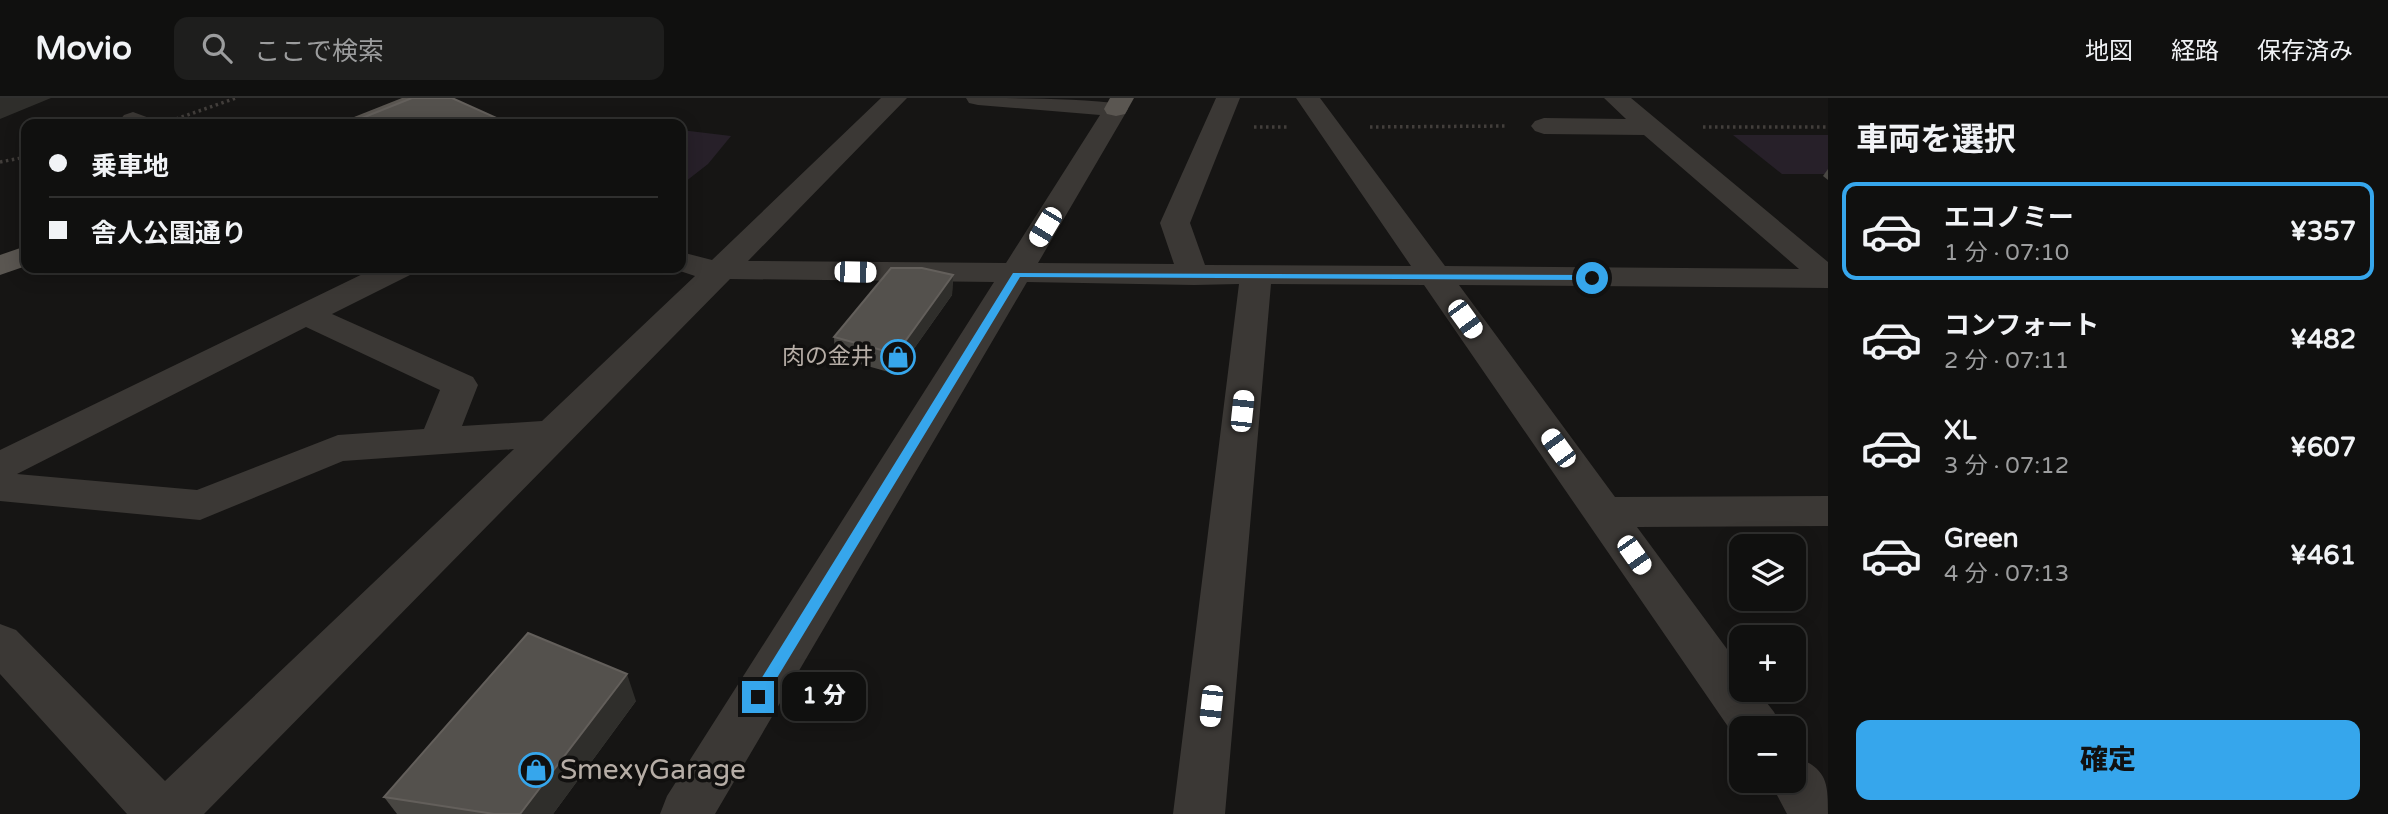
<!DOCTYPE html>
<html lang="ja">
<head>
<meta charset="utf-8">
<style>
	body { margin:0; font-family:"Varela Round","Noto Sans JP",sans-serif; background:#1e1e1d; color:#f1f3f6; height:100vh; display:flex; flex-direction:column; font-size:26px; white-space:nowrap }
	* { box-sizing:border-box; margin:0 }
	p { font-size:23px; color:#9c9d9e }
	.icon { flex:none; width:38px; height:38px; fill:none; stroke:currentColor; stroke-width:2; stroke-linecap:round; stroke-linejoin:round }
	.map { position:relative; flex:1; overflow:hidden }
	.side { display:flex; flex-direction:column; background:#10100f; width:560px }
	.side>* { flex:none }
	.top-card { position:absolute; left:21px; top:21px; width:665px; height:154px; border-radius:14px; box-shadow:0 4px 18px #0003,0 0 0 2px #30302f; display:grid; align-content:center; height:154px; padding:0 28px; background:#10100f }
	.fabs { position:absolute; left:1729px; top:436px; display:grid; gap:14px }
	.fabs a { display:grid; place-items:center; width:77px; height:77px; border-radius:14px; background:#10100f; box-shadow:0 4px 18px #0003,0 0 0 2px #30302f; font-size:35px }
	.end { position:absolute; width:32px; height:32px; margin:-16px; border:9px solid #36a6ec; background:#111; box-shadow:0 0 0 4px #111 }
	.from { border-radius:50% }
	.bubble { position:absolute; height:49px; border-radius:14px; background:#10100f; box-shadow:0 4px 18px #0003,0 0 0 2px #30302f; font-size:23px; font-weight:800; line-height:49px; text-align:center }
	.car { position:absolute; width:21px; height:42px; margin:-21px -10px; border-radius:9px; box-shadow:0 0 5px 2px #0007; background:linear-gradient(#fff 24%,#345 0 40%,#fff 0 76%,#345 0 86%,#fff 0) }
	.top-card b { display:flex; align-items:center; gap:24px; height:66px; font-size:26px }
	.top-card b+b { border-top:2px solid #30302f }
	.top-card i { width:18px; height:18px; background:#f1f3f6 }
	ul { padding:0; list-style:none }
	li { display:flex; align-items:center; gap:21px; height:98px; margin:0 14px 10px; padding:0 14px; border:4px solid transparent; border-radius:14px }
	li div { flex:1 }
	li b { display:block; font-size:26px }
	li em { font-style:normal; font-weight:800 }
	li.on { border-color:#36a6ec }
	li>.icon { width:63px; height:63px; stroke-width:1.5 }
	h2 { padding:0 28px; font-size:32px; line-height:84px }
	.action { display:flex; gap:14px; margin-top:auto; padding:14px 28px }
	.action a { flex:1; height:80px; border-radius:14px; background:#36a6ec; color:#111; font-size:28px; font-weight:800; line-height:80px; text-align:center }
	header { display:flex; align-items:center; gap:42px; box-sizing:border-box; height:98px; padding:0 35px; background:#10100f; border-bottom:2px solid #30302f }
	header strong { font-size:33px }
	nav { display:flex; gap:38px; margin-inline-start:auto; font-size:24px }
	.search { width:490px; height:63px; background:#1e1e1d; display:flex; align-items:center; gap:18px; box-sizing:border-box; padding:0 24px; border-radius:14px; color:#9c9d9e; font-size:26px }
	main { display:flex; flex:1; min-height:0 }
	.map>svg:first-child { display:block }
</style>
</head>
<body>
<header>
<strong>Movio</strong>
<div class="search"><svg class="icon" aria-label="search" viewBox="0 0 24 24"><circle cx="10" cy="10" r="6"/><path d="M15 15l6 6"/></svg>ここで検索</div>
<nav><a>地図</a><a>経路</a><a>保存済み</a></nav>
</header>
<main>
<div class="map">
<svg width="1828" height="716" viewBox="0 0 1828 716">
	<rect width="100%" height="100%" fill="#161514"/>
	<g fill="#272029">
		<polygon points="681,32 731,38 708,66 681,87"/>
		<polygon points="1733,37 1828,37 1828,76 1782,76"/>
	</g>
	<g fill="none" stroke-linecap="round" stroke-linejoin="round">
		<g stroke="#423e3b" stroke-width="3.5" stroke-dasharray="2.5 3.5" stroke-linecap="butt">
			<polyline points="176,21 236,0"/>
			<polyline points="1254,29 1288,29"/>
			<polyline points="1370,29 1508,28"/>
			<polyline points="1703,29 1828,29"/>
			<polyline points="0,64 26,59"/>
		</g>
		<g fill="#3b3835" fill-rule="evenodd">
			<path d="M881 0H907L748 163 1006 165 1100 17 978 7 969 5 966 0C1017 0 1075 0 1125 6L1128 11 1038 165 1174 166 1160 125 1216 0H1240L1190 125 1205 167 1411 168 1296 0H1320L1445 168 1799 171 1644 37 1544 36 1535 33 1531 28 1535 23 1544 20 1626 21 1604 0H1631L1828 164V190L1459 187 1615 399 1828 398V428L1637 429 1741 570V592H1757L1774 614 1782 630H1741L1740 646 1424 187 1271 186 1225 716H1173L1239 186 1194 187 1027 184 715 716H660L667 698 994 184 730 181 204 716H127L0 576V526L16 532 165 683 514 351 343 363 200 422 0 403V352L375 170H415L410 177 332 216 473 279 478 287 462 328 542 323 695 178 671 170H681V154L712 162ZM306 229 440 292 424 331 338 337 197 392 17 376Z"/>
			<polygon points="133,14 152,21 156,26 123,26 120,22 124,17"/>
			<path d="M1794 658C1827 671 1828 683 1828 716H1787L1769 682H1794Z"/>
		</g>
		<g fill="#5a5651" fill-rule="evenodd">
			<polygon points="402,0 436,0 433,5 380,26 345,26 349,21"/>
			<polygon points="1110,0 1134,0 1125,16 1116,18 1107,16 1104,11"/>
			<polygon points="26,148 26,168 0,177 0,157"/>
		</g>
	</g>
	<g fill="#484642">
		<polygon points="362,20 510,26 365,26"/>
		<polygon points="1828,71 1828,82 1823,78"/>
		<polygon points="953,177 952,197 896,276 835,259 834,239"/>
		<polygon points="636,603 553,716 397,716 384,699"/>
	</g>
	<g fill="#2f2e2b">
		<polygon points="0,0 51,0 0,21"/>
		<polygon points="953,177 952,197 896,276 896,256"/>
		<polygon points="627,576 636,603 553,716 520,716"/>
	</g>
	<g fill="#54514d" stroke="#635f5b" stroke-width="2">
		<polygon points="412,0 452,0 510,26 380,26 362,20"/>
		<polygon points="891,170 922,170 953,177 896,256 834,239"/>
		<polygon points="528,535 627,576 520,716 494,716 384,699"/>
	</g>
	<polygon fill="#36a6ec" points="1013,175 1592,177 1597,180 1592,182 1020,179 763,603 753,603 753,594"/>
	<defs>
		<g id="shop-ring" transform="scale(1.75)"><circle r="9.5" fill="#11100f" stroke="#36a6ec" stroke-width="1.5"/><path d="M-5-2.5h2.3a2.7 3.5 0 0 1 5.4 0H5L5.5 6h-11ZM-1.5-2.5h3a1.5 2.3 0 0 0-3 0Z" fill="#36a6ec"/></g>
	</defs>
	<g fill-rule="evenodd">
		<use href="#shop-ring" x="898" y="259"/>
		<use href="#shop-ring" x="536" y="672"/>
	</g>
	<g text-anchor="middle" dominant-baseline="central" stroke-width="7" stroke-linejoin="round" paint-order="stroke">
		<g font-size="23" fill="#b6ada6" stroke="#11100f" text-anchor="end">
			<text x="874" y="259">肉の金井</text>
		</g>
		<g font-size="28" fill="#b6ada6" stroke="#11100f" text-anchor="start">
			<text x="560" y="672">SmexyGarage</text>
		</g>
	</g>
</svg>
<div class="fabs">
<a><svg class="icon" aria-label="layers" viewBox="0 0 24 24"><path d="M12 4l9 5-9 5-9-5zM3 14l9 5 9-5"/></svg></a>
<a>+</a>
<a>−</a>
</div>
<i class="end from" style="left:1592px;top:180px"></i>
<i class="end" style="left:758px;top:599px"></i>
<div class="bubble" style="left:782px;top:574px;width:84px">1 分</div>
<i class="car" style="left:1045px;top:129px;rotate:211deg"></i>
<i class="car" style="left:855px;top:174px;rotate:91deg"></i>
<i class="car" style="left:1465px;top:221px;rotate:144deg"></i>
<i class="car" style="left:1242px;top:313px;rotate:6deg"></i>
<i class="car" style="left:1558px;top:350px;rotate:324deg"></i>
<i class="car" style="left:1634px;top:457px;rotate:145deg"></i>
<i class="car" style="left:1211px;top:608px;rotate:186deg"></i>
<div class="top-card">
<b><i class="from"></i>乗車地</b>
<b><i></i>舎人公園通り</b>
</div>
</div>
<section class="side">
<h2>車両を選択</h2>
<ul>
<li class="on"><svg class="icon" aria-label="car" viewBox="0 0 24 24"><path d="M5 17H2v-5l4-1 3-4h7l3 4 3 1v5h-3M9 17h6M6 11h13"/><circle cx="7" cy="17" r="2"/><circle cx="17" cy="17" r="2"/></svg><div><b>エコノミー</b><p>1 分 · 07:10</p></div><em>¥357</em></li>
<li><svg class="icon" aria-label="car" viewBox="0 0 24 24"><path d="M5 17H2v-5l4-1 3-4h7l3 4 3 1v5h-3M9 17h6M6 11h13"/><circle cx="7" cy="17" r="2"/><circle cx="17" cy="17" r="2"/></svg><div><b>コンフォート</b><p>2 分 · 07:11</p></div><em>¥482</em></li>
<li><svg class="icon" aria-label="car" viewBox="0 0 24 24"><path d="M5 17H2v-5l4-1 3-4h7l3 4 3 1v5h-3M9 17h6M6 11h13"/><circle cx="7" cy="17" r="2"/><circle cx="17" cy="17" r="2"/></svg><div><b>XL</b><p>3 分 · 07:12</p></div><em>¥607</em></li>
<li><svg class="icon" aria-label="car" viewBox="0 0 24 24"><path d="M5 17H2v-5l4-1 3-4h7l3 4 3 1v5h-3M9 17h6M6 11h13"/><circle cx="7" cy="17" r="2"/><circle cx="17" cy="17" r="2"/></svg><div><b>Green</b><p>4 分 · 07:13</p></div><em>¥461</em></li>
</ul>
<div class="action"><a>確定</a></div>
</section>
</main>
</body>
</html>
